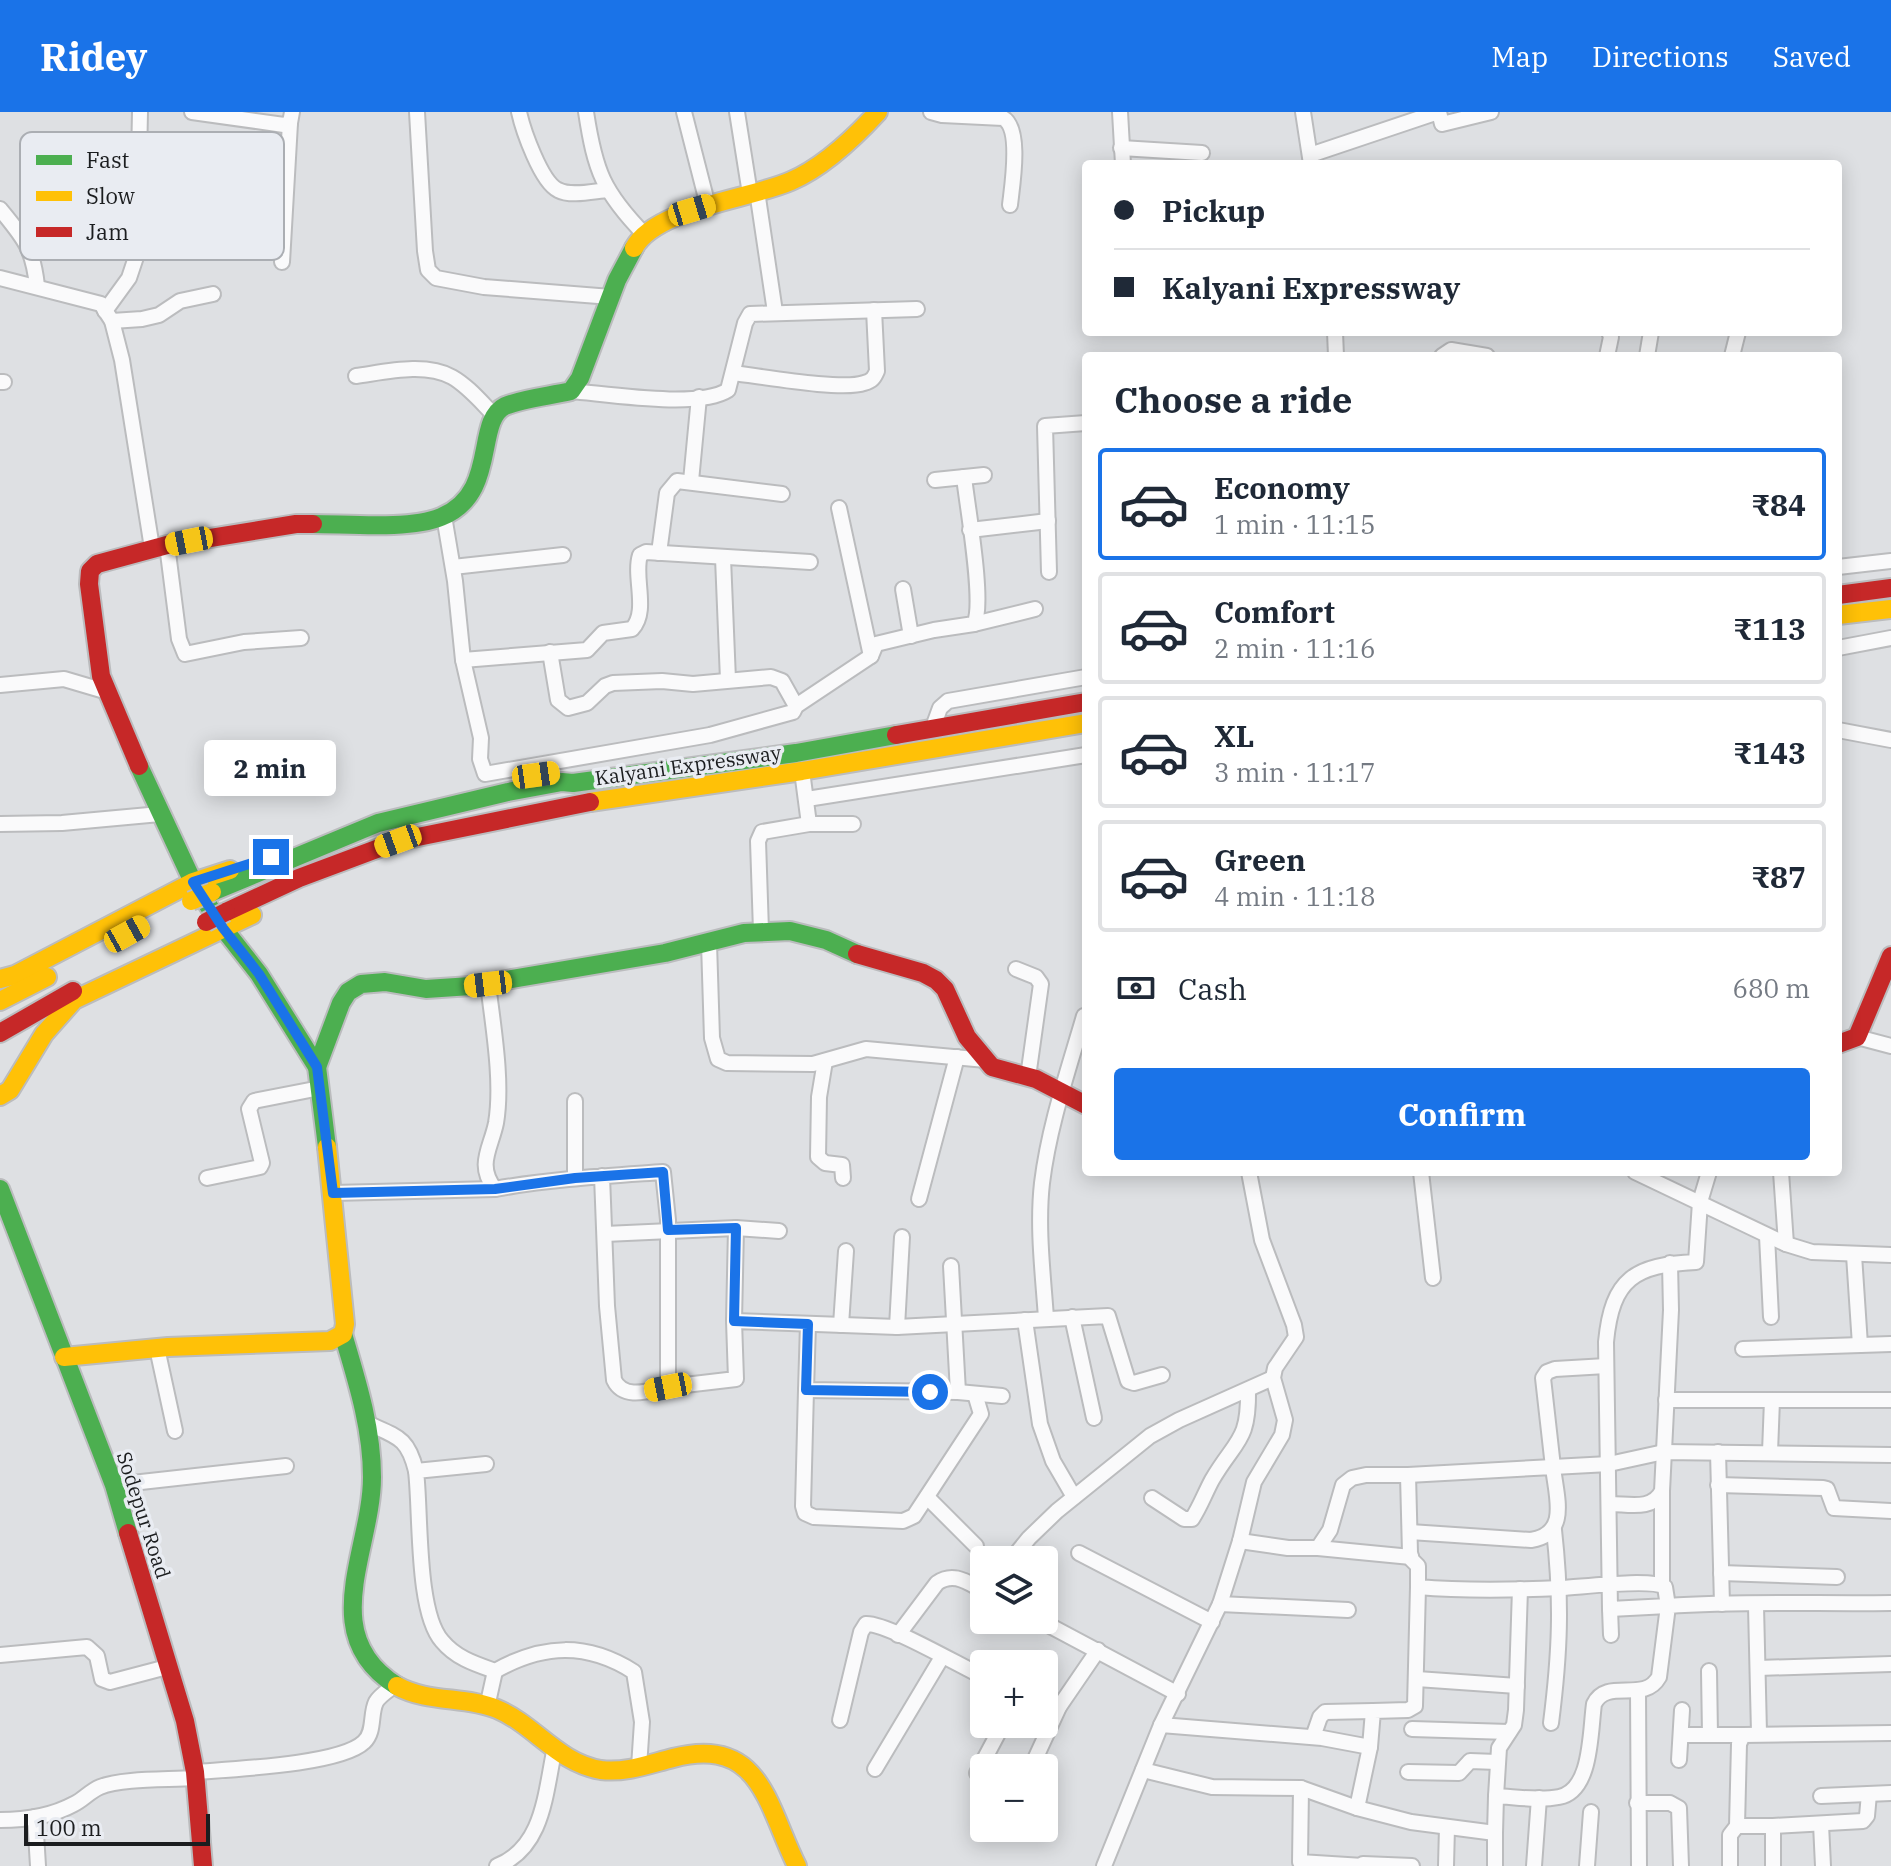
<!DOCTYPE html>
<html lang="en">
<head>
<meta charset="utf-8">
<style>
	body { margin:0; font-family:"IBM Plex Serif",serif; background:#f6f6f7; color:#1f2937; height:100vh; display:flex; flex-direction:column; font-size:30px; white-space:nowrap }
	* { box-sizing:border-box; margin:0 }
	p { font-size:26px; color:#747a83 }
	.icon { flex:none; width:44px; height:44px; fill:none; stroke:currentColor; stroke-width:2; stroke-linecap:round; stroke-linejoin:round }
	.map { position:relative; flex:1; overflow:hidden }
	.panel { position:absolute; left:1082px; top:240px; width:760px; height:824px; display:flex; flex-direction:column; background:#fff; border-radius:8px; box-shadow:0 4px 20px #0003 }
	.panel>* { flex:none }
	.guide { position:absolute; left:1082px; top:48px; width:760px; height:176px; border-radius:8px; box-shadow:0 4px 20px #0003; display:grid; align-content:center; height:176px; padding:0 32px; background:#fff }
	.fabs { position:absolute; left:970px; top:1434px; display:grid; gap:16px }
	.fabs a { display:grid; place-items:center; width:88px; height:88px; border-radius:8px; background:#fff; box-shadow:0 4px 20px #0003; font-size:40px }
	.scale { position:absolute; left:24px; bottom:20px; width:186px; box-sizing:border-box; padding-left:8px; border:4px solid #1b1d1f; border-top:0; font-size:22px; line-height:28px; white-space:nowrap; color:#1b1d1f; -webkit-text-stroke:6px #e9ecf2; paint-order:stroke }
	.end { position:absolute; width:36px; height:36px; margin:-18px; border:10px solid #1a73e8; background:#fff; box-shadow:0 0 0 4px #fff }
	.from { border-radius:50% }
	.bubble { position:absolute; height:56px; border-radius:8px; background:#fff; box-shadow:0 4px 20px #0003; font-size:26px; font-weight:800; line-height:56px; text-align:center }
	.car { position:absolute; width:24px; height:48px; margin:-24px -12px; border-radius:10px; box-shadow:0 0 6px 2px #0007; background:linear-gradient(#f5c518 24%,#345 0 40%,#f5c518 0 76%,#345 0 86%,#f5c518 0) }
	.guide b { display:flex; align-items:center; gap:28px; height:76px; font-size:30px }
	.guide b+b { border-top:2px solid #e0e1e3 }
	.guide i { width:20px; height:20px; background:#1f2937 }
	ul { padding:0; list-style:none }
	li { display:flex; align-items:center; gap:24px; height:112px; margin:0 16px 12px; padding:0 16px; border:4px solid #e0e1e3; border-radius:8px }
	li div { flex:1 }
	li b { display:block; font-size:30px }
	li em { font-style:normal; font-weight:800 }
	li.active { border-color:#1a73e8 }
	li>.icon { width:72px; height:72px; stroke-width:1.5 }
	h2 { padding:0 32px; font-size:36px; line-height:96px }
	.pay { display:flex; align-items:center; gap:20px; height:88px; padding:0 32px; font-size:30px }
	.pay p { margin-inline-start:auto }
	.primary-button { display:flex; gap:16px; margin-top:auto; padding:16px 32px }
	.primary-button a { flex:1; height:92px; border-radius:8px; background:#1a73e8; color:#fff; font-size:32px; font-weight:800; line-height:92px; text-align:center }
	header { display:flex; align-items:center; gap:48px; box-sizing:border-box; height:112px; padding:0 40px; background:#1a73e8; color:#fff }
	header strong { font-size:38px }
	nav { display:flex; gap:44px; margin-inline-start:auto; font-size:28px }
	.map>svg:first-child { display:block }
</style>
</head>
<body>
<header>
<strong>Ridey</strong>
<nav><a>Map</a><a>Directions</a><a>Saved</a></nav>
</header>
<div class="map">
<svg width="1891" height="1754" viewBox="0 0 1891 1754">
	<rect width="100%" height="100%" fill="#dee0e3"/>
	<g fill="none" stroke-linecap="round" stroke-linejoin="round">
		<g stroke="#bbbcbe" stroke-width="18">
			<g id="street">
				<polyline points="192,0 284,13 290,11 292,0"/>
				<polyline points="417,0 425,139 428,158 436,166 484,175 611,185"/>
				<path d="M519 0C523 18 541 70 558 78 571 85 594 79 608 78"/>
				<path d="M586 0C595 59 603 80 645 123"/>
				<polyline points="684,0 708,94"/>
				<polyline points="737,0 750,82"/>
				<path d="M931 0 942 3 1003 6C1022 16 1012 74 1010 93"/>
				<polyline points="1120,0 1123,52"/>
				<polyline points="1303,0 1311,52"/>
				<polyline points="1439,0 1442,12 1491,0"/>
				<polyline points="1121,36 1202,41"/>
				<polyline points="1310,43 1438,0"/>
				<polyline points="757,79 775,200"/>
				<path d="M0 97C24 126 33 136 37 174"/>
				<polyline points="282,150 290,11"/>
				<polyline points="0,166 101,192 112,209 122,248 152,436"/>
				<polyline points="105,199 129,166 137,142 140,0"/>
				<polyline points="112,209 142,207 159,203 180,189 213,182"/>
				<polyline points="1335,220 1336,244"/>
				<polyline points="1442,244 1451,238 1487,244"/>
				<polyline points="1607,244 1611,225 1609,220"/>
				<polyline points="1647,244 1651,220"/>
				<polyline points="1732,244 1738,220"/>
				<path d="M733 261C760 264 842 279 864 271 872 269 874 266 877 259L874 198"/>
				<path d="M356 264C385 260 425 250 452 265 468 274 481 290 495 304"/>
				<polyline points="0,270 4,270"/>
				<path d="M571 279C608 282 699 297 728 278L745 211 750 202 917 197"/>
				<polyline points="935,368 984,363"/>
				<polyline points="691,369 699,285"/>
				<polyline points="839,396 871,544"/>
				<path d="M444 404 455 469 463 548 481 626 480 647 485 662 710 623 793 600 796 594 871 544 876 532 934 518 974 512C985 493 967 393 964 365"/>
				<polyline points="970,418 1048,409"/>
				<polyline points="167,433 179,527 185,542 244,530 301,526"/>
				<polyline points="659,441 667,381 677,369 782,382"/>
				<polyline points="723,446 728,568"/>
				<polyline points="453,455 563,443"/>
				<polyline points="1838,455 1891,449"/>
				<polyline points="1049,460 1045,314 1086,311"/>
				<polyline points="903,477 911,524"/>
				<polyline points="974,512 1035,497"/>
				<polyline points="1838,536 1891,526"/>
				<polyline points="550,540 558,588 568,596 587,591 605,574 613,571 662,569 693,572 771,565 782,569 796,594"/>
				<path d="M463 548 587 538 603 521 632 517C649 499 633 465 640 443L646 440 810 450"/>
				<polyline points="0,573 64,567 108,580"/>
				<polyline points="932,618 940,596 948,589 1086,565"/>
				<polyline points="1838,618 1891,628"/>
				<polyline points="802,659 809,712"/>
				<polyline points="807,687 1086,643"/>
				<polyline points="0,712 62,711 160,702"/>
				<polyline points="761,819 758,729 762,720 809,712 853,712"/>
				<polyline points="709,831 712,926 718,947 727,951 813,952 866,937 986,948"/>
				<polyline points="1016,857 1036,865 1041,872 1028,965"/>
				<path d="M488 872C493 914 503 970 496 1011 491 1036 476 1053 495 1077 550 1067 606 1064 663 1060L668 1108V1275C651 1278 624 1289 614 1268L607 1194 602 1064"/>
				<polyline points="1857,925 1891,934"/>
				<polyline points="825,949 819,985 818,1045 825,1051 842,1053 843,1066"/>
				<polyline points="575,989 575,1066"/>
				<polyline points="1421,1060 1433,1166"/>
				<polyline points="1635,1060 1786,1132 1812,1140 1891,1143"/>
				<polyline points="1781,1060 1786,1132"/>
				<polyline points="207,1066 260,1055 262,1051 249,997 254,989 320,976"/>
				<polyline points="333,1081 495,1077"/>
				<polyline points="919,1087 957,945"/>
				<polyline points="605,1122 736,1116 779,1119"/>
				<polyline points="1767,1124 1771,1205"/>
				<polyline points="1854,1143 1860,1233"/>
				<polyline points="951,1154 958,1280"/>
				<polyline points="1072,1205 1094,1306"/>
				<path d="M1046 1206C1043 1162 1037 1115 1042 1071 1049 1014 1068 959 1084 904"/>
				<polyline points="1025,1208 1040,1312 1053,1349 1074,1385"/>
				<polyline points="734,1209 736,1116"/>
				<polyline points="808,1212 806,1278 958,1280 1002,1284"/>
				<polyline points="841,1213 846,1139"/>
				<polyline points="897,1215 902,1125"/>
				<polyline points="157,1236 175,1319"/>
				<polyline points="1743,1237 1891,1232"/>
				<polyline points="1606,1254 1555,1257 1547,1260 1543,1266 1553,1355 1609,1352 1664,1340 1891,1343"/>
				<polyline points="668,1275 736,1267 734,1209 897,1215 1108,1204 1128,1269 1134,1271 1162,1263"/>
				<polyline points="806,1278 803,1394 805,1401 814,1405 903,1409 914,1404 981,1302 975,1282"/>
				<polyline points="1666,1288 1891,1288"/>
				<path d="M369 1312C398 1325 408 1326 416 1359"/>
				<polyline points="1718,1340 1722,1492"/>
				<polyline points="1770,1340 1772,1288"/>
				<path d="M486 1352 416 1359C421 1400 416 1500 442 1529 456 1546 475 1552 495 1559 543 1532 587 1530 634 1560L642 1610 639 1655"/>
				<path d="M1408 1363 1553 1355C1556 1384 1570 1422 1531 1428L1410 1420"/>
				<polyline points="114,1373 286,1354"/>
				<polyline points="1718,1373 1823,1376 1827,1377 1834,1396 1891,1399"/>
				<polyline points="1662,1380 1662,1472"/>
				<polyline points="927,1385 976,1434"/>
				<path d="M1152 1386 1184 1407H1192C1200 1395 1205 1381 1212 1368 1236 1327 1249 1330 1248 1278"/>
				<path d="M1610 1392C1629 1392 1652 1399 1662 1379L1671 1198 1670 1151"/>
				<path d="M1240 1429 1288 1436H1318L1330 1418 1343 1373 1352 1366 1366 1363H1408L1410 1441 1412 1448 1418 1454V1475C1465 1479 1514 1478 1561 1476 1582 1475 1651 1466 1665 1475L1668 1494 1610 1497 1606 1230C1612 1166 1635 1153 1696 1150L1700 1090 1709 1060"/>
				<polyline points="1318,1436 1411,1445"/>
				<polyline points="1079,1441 1212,1510"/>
				<polyline points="1011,1448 1029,1426 1057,1399 1150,1324 1179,1308 1273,1266"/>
				<polyline points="1721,1461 1837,1465"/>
				<polyline points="1220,1492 1348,1498"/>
				<polyline points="1756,1494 1759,1621"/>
				<polyline points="1610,1497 1611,1523"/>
				<polyline points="1039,1508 1178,1582"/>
				<path d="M898 1523 937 1471C954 1459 968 1471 984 1479"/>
				<polyline points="0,1543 87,1535 97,1544 102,1567 110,1570 167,1555"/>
				<polyline points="1758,1556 1891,1552"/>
				<polyline points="1709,1559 1710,1623"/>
				<polyline points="1417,1567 1517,1574"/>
				<polyline points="1638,1578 1639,1754"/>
				<polyline points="1044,1590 1059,1595 1098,1538"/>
				<polyline points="487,1595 495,1559"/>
				<path d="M840 1608 861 1520 866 1512C887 1511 960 1554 984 1565"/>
				<path d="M1551 1611C1560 1540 1562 1489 1554 1418"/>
				<polyline points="1161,1613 1322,1626 1370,1635 1357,1696"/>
				<polyline points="1412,1617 1509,1620"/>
				<polyline points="1681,1623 1743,1623"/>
				<polyline points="1313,1625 1320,1605 1325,1600 1373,1599"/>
				<polyline points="1370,1635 1373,1599 1408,1598 1415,1594 1418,1475"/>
				<polyline points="1679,1648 1682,1598"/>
				<polyline points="1031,1656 1059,1595"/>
				<polyline points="875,1657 942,1545"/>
				<path d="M1143 1658 1212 1675 1301 1676 1357 1696 1411 1710 1495 1721 1496 1684C1516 1685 1539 1689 1559 1685 1592 1679 1590 1620 1594 1592 1607 1565 1644 1592 1659 1565L1668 1494C1742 1489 1817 1492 1891 1491"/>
				<path d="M195 1660C231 1657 340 1653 364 1630 375 1620 370 1602 376 1590 380 1583 389 1578 395 1573"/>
				<polyline points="1408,1660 1459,1661 1470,1649 1497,1650"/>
				<polyline points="977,1661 1003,1612"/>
				<polyline points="1301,1676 1300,1750 1363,1754"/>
				<polyline points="1496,1684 1499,1636 1514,1613 1516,1598 1520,1477"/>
				<polyline points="1821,1684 1891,1681"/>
				<polyline points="1637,1691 1670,1691 1679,1696 1681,1754"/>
				<polyline points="35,1705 38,1754"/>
				<path d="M0 1708C24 1708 52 1704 74 1692 83 1688 90 1679 100 1675 122 1666 169 1668 194 1666"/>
				<polyline points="1821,1712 1823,1754"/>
				<polyline points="1737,1714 1773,1714 1773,1754"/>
				<polyline points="1773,1714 1863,1709 1867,1704 1869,1682"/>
				<polyline points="1363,1752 1412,1754"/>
				<path d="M497 1754C543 1736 545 1683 554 1640"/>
				<polyline points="1104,1754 1161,1613 1220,1492 1240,1429 1254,1370 1282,1323 1285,1308 1273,1266 1275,1256 1296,1225 1294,1213 1262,1128 1249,1060"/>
				<polyline points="1446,1754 1447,1715"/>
				<polyline points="1495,1754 1495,1721"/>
				<polyline points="1534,1754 1539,1686"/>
				<polyline points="1587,1754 1591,1700"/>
				<polyline points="1730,1754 1730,1723 1737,1714 1739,1632 1743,1623 1891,1621"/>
			</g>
		</g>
		<g stroke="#bbbcbe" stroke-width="22">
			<g id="fast">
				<path d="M313 412C348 412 409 418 441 405 499 382 474 309 505 294 525 286 550 284 571 279L580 266 617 168 634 136"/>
				<polyline points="139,654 193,770 223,816 259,862 317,955 327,1035"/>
				<polyline points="212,780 378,711 508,680 562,670 573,671 796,641 896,623"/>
				<polyline points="317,955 341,891 348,880 361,872 385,870 426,877 471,874 665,841 744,821 790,819 826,828 857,842"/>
				<polyline points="0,1077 114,1373 128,1421"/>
				<path d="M343 1222C357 1269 372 1316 372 1365 372 1438 315 1523 397 1574"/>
			</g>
		</g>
		<g stroke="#bbbcbe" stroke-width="22">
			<g id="slow">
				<path d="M634 136C655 96 751 87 791 69 824 55 854 26 878 0"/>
				<polyline points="1838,503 1891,497"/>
				<polyline points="590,690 802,659 1086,611"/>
				<polyline points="0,867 15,863 193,770 230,758"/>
				<polyline points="0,889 47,865"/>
				<polyline points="0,984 10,978 44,922 74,888 252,803"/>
				<polyline points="64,1245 168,1235 330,1229 343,1222 345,1212 327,1035"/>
				<path d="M397 1574C428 1591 465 1584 497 1597 535 1613 558 1651 601 1658 626 1661 649 1652 673 1646 761 1623 767 1694 797 1754"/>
			</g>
		</g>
		<g stroke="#bbbcbe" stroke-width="22">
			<g id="jam">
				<polyline points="1838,483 1891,476"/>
				<polyline points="896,623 1086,590"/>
				<polyline points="139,654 101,564 89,472 90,459 97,452 167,433 296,412 313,412"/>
				<polyline points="226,800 299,766 398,729 590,690"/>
				<polyline points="857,842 923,861 936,868 945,877 967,925 992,955 1036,967 1086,993"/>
				<polyline points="0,921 73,879"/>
				<polyline points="1838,932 1857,925 1891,844"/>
				<polyline points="128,1421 185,1609 195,1660 203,1754"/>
			</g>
		</g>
		<use href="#street" stroke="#fafafb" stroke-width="14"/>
		<use href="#fast" stroke="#4caf50" stroke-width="18"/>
		<use href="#slow" stroke="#ffc107" stroke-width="18"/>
		<use href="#jam" stroke="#c62828" stroke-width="18"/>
		<g stroke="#bbbcbe" stroke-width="22" stroke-linecap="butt">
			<polyline id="slow-bridge" points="191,789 212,780"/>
		</g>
		<g stroke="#bbbcbe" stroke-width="22" stroke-linecap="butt">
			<polyline id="jam-bridge" points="206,810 226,800"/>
		</g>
		<use href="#slow-bridge" stroke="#ffc107" stroke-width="18"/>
		<use href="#jam-bridge" stroke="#c62828" stroke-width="18"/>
	</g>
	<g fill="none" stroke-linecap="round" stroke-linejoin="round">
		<polyline stroke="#1a73e8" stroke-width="10" points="271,745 193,770 223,816 259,862 317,955 333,1081 495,1077 575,1066 663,1060 668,1118 736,1116 734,1209 808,1212 806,1278 930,1280"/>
	</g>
	<g text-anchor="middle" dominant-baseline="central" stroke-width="7" stroke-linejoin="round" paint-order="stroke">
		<g font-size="20" fill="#1b1d1f" stroke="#e9ecf2">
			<text transform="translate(688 653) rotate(-8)">Kalyani Expressway</text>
			<text transform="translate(144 1403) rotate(72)">Sodepur Road</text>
		</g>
	</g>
	<rect x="20" y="20" width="264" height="128" rx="12" fill="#e9ecf2" stroke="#abaeb3" stroke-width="2"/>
	<rect x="36" y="43" width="36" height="10" fill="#4caf50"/>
	<rect x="36" y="79" width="36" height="10" fill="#ffc107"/>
	<rect x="36" y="115" width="36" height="10" fill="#c62828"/>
	<g font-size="22" fill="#1b1d1f">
		<text x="86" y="56">Fast</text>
		<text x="86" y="92">Slow</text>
		<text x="86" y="128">Jam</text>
	</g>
</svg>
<div class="fabs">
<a><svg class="icon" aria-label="layers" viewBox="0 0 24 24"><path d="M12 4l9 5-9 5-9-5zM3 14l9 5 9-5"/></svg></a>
<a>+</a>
<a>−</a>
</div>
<div class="scale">100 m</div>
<i class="end from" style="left:930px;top:1280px"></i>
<i class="end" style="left:271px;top:745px"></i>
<div class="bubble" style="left:204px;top:628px;width:132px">2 min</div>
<i class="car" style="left:692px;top:98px;rotate:73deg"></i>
<i class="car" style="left:189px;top:429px;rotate:259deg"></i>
<i class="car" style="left:536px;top:663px;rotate:82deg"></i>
<i class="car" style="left:398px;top:729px;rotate:250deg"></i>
<i class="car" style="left:127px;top:822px;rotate:61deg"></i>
<i class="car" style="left:488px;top:872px;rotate:263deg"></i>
<i class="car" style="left:668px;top:1275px;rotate:259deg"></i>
<div class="guide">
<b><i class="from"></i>Pickup</b>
<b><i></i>Kalyani Expressway</b>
</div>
<section class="panel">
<h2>Choose a ride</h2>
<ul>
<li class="active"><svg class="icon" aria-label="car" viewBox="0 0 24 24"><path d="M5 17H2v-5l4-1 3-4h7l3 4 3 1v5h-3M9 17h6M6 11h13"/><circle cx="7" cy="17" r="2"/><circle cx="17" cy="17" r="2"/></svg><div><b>Economy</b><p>1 min · 11:15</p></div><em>₹84</em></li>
<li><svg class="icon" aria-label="car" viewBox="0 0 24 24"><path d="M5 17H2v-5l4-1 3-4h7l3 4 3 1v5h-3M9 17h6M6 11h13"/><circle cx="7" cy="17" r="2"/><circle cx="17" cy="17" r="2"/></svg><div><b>Comfort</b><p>2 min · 11:16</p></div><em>₹113</em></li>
<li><svg class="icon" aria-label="car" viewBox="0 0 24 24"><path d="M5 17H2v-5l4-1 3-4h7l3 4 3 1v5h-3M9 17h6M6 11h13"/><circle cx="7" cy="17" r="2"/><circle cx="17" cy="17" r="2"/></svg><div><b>XL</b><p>3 min · 11:17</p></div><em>₹143</em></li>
<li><svg class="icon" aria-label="car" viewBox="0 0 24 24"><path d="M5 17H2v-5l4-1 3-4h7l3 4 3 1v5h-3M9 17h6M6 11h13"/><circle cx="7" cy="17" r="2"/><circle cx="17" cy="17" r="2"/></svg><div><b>Green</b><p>4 min · 11:18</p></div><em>₹87</em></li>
</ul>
<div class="pay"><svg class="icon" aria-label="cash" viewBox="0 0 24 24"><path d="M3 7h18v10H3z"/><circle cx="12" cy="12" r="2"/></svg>Cash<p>680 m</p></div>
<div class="primary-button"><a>Confirm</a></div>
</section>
</div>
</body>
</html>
